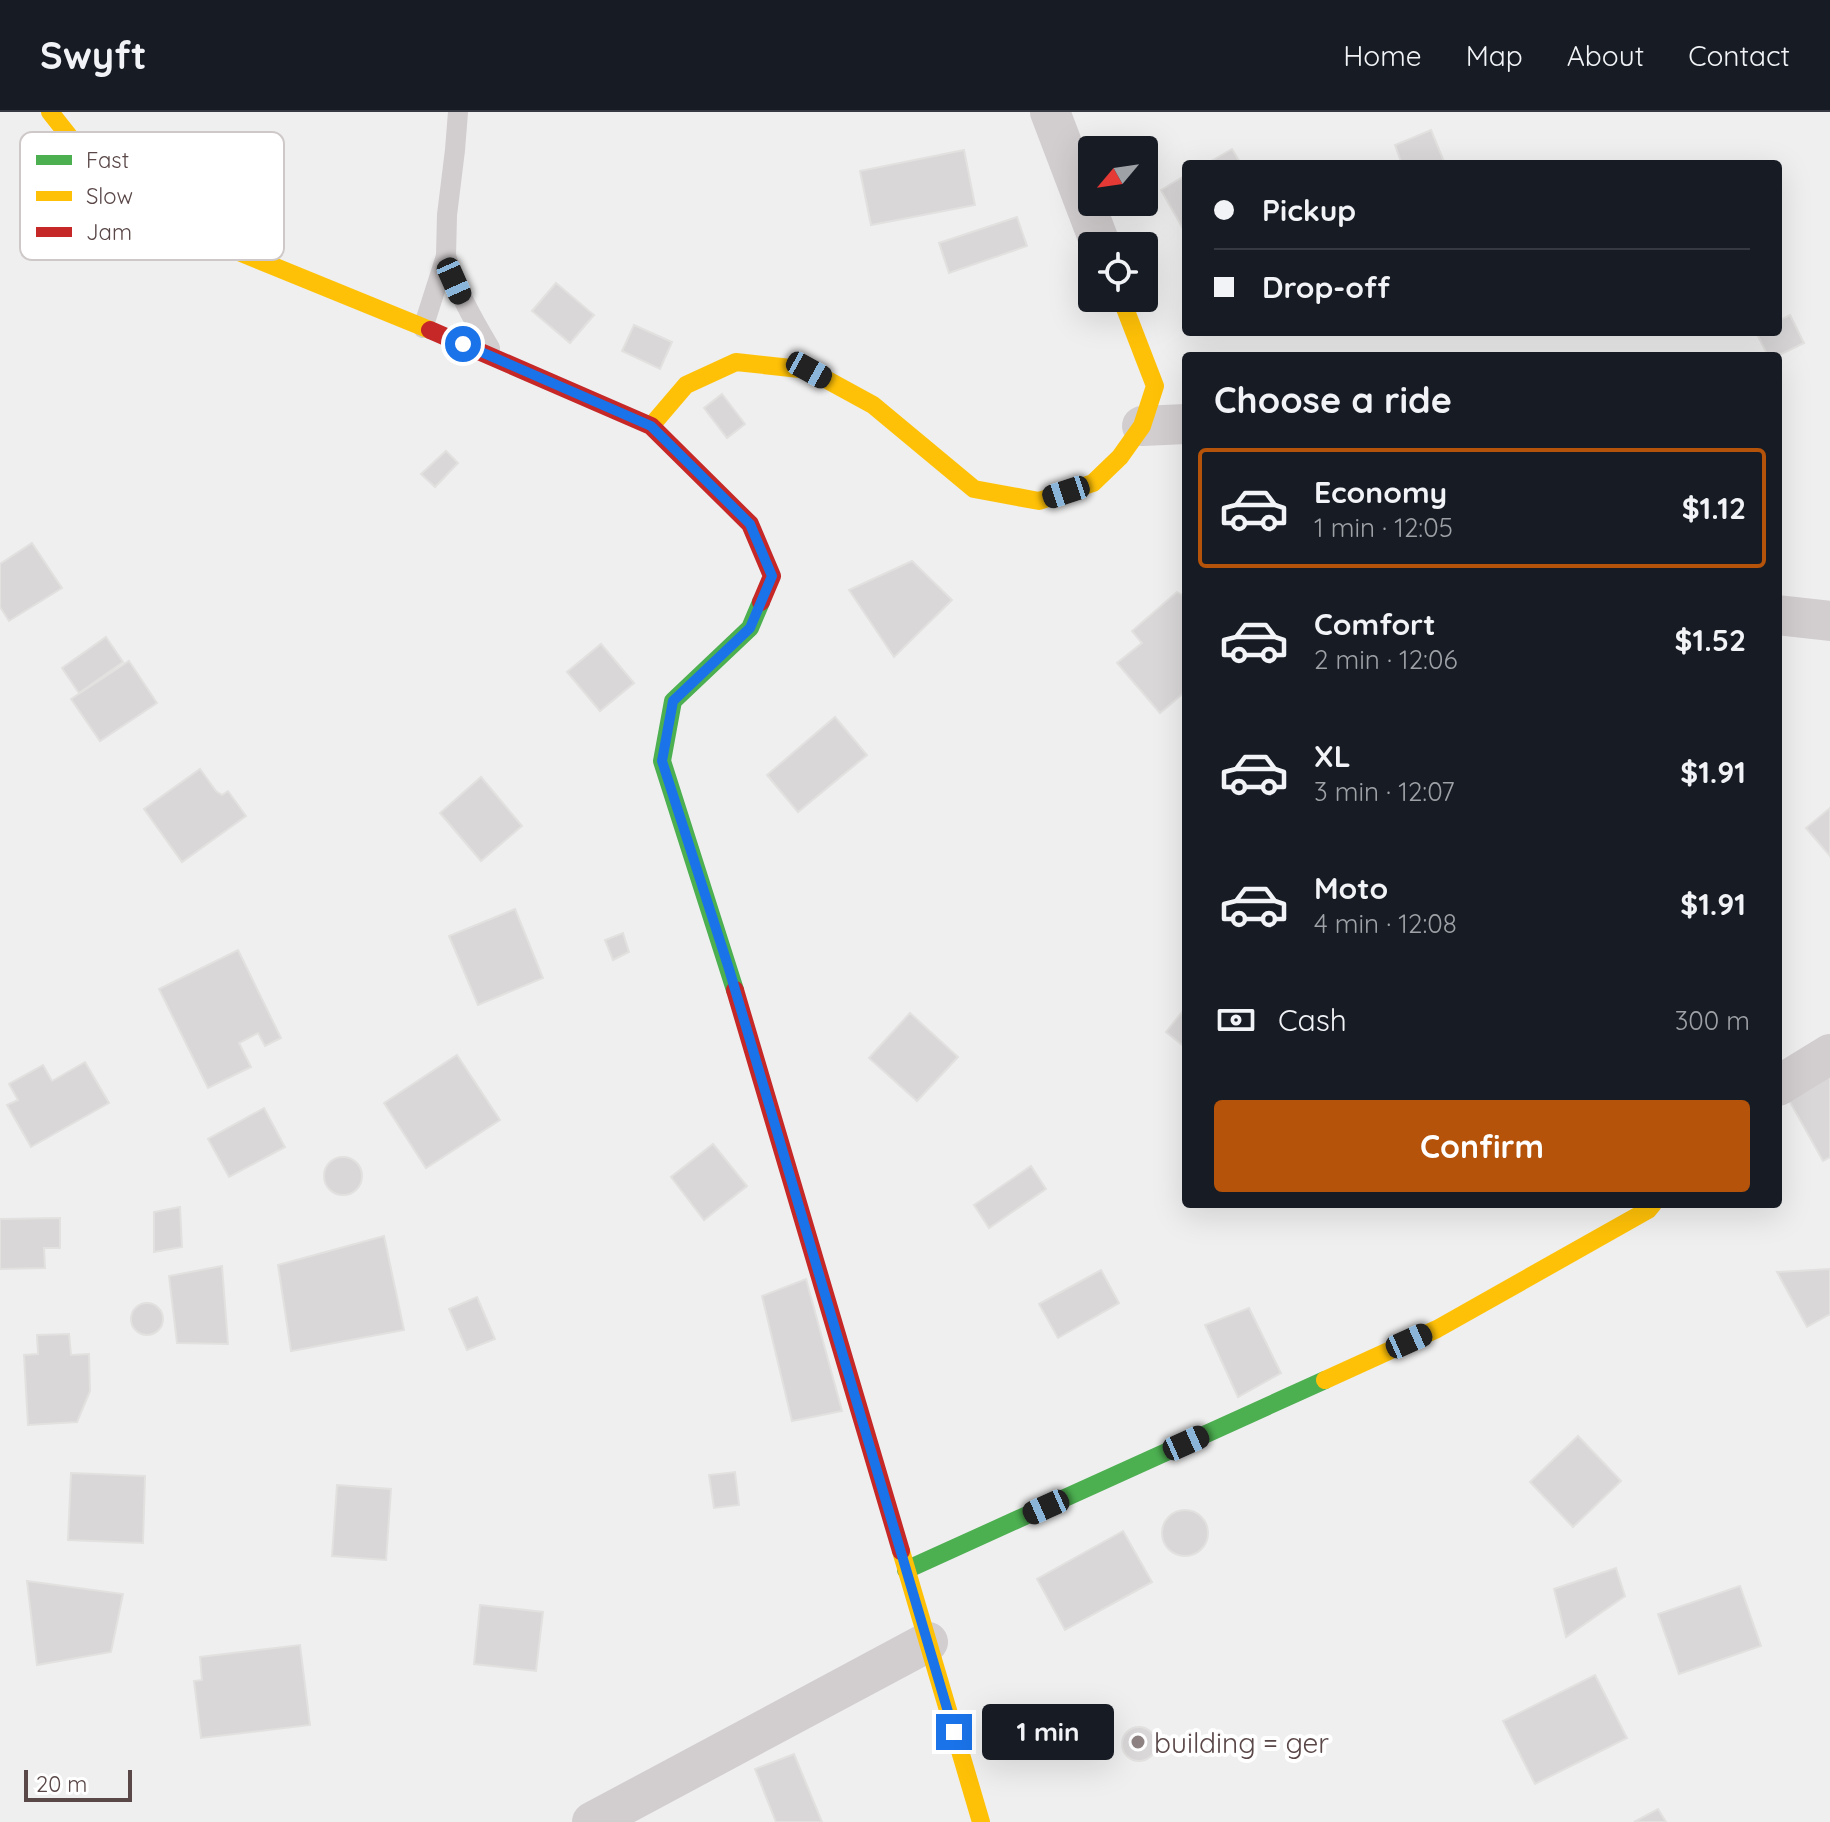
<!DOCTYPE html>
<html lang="en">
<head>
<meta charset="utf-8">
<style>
	body { margin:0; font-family:Quicksand,sans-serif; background:#242831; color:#f1f3f6; height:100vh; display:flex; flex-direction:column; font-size:30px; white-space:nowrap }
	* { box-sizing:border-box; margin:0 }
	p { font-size:26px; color:#9ea1a6 }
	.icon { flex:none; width:44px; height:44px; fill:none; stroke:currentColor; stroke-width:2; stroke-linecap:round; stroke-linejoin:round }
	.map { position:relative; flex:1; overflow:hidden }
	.panel { position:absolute; left:1182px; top:240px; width:600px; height:856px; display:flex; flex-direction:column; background:#171b24; border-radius:8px; box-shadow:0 8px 32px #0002 }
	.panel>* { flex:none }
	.hud { position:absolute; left:1182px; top:48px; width:600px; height:176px; border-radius:8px; box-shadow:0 8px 32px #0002; display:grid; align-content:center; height:176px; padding:0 32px; background:#171b24 }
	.needle { width:52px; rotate:241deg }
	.controls { position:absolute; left:1078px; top:24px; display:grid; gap:16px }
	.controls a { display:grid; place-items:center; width:80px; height:80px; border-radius:8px; background:#171b24; box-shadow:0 8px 32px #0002; font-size:40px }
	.scale { position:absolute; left:24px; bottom:20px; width:108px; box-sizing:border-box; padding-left:8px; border:4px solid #5a4748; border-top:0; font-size:22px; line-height:28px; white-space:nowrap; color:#5a4748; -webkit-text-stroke:6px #fff; paint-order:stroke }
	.end { position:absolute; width:36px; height:36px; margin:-18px; border:10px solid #1a73e8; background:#fff; box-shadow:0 0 0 4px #fff }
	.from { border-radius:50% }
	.bubble { position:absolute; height:56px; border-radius:8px; background:#171b24; box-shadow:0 8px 32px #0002; font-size:26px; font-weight:800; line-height:56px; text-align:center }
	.car { position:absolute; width:24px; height:48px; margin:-24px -12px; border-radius:10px; box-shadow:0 0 6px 2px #0007; background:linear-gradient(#222 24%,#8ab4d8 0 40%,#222 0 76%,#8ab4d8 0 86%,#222 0) }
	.hud b { display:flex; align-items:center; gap:28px; height:76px; font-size:30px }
	.hud b+b { border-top:2px solid #363941 }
	.hud i { width:20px; height:20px; background:#f1f3f6 }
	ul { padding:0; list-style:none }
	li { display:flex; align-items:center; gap:24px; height:120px; margin:0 16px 12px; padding:0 16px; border:4px solid transparent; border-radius:8px }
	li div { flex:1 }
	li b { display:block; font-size:30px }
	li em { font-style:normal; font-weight:800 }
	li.selected { border-color:#b45309 }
	li>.icon { width:72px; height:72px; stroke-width:1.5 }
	h2 { padding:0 32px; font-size:36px; line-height:96px }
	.pay { display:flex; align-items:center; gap:20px; height:88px; padding:0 32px; font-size:30px }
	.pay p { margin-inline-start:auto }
	.primary-button { display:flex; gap:16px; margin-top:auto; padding:16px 32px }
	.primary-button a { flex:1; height:92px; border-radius:8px; background:#b45309; color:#fff; font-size:32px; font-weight:800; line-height:92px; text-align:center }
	header { display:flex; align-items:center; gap:48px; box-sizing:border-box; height:112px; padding:0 40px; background:#171b24; border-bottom:2px solid #363941 }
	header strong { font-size:38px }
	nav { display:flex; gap:44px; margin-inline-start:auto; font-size:28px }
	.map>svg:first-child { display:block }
</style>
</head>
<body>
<header>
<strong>Swyft</strong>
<nav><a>Home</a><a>Map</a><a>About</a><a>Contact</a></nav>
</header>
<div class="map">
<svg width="1830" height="1710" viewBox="0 0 1830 1710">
	<rect width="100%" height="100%" fill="#efefef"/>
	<g fill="#d9d7d7" stroke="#e2e1e0" stroke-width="2">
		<polygon points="1431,18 1445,52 1402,52 1395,33"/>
		<polygon points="1232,37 1241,52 1206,52"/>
		<polygon points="964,38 975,93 871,113 860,59"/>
		<polygon points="1186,63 1186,122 1161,78"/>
		<polygon points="1017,105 1027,134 949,161 939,131"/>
		<polygon points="556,171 594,203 570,231 532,199"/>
		<polygon points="1790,203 1804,231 1777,244 1768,244 1756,220 1778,220 1778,209"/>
		<polygon points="634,213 672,230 660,257 622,239"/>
		<polygon points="722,282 745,312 727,326 704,296"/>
		<polygon points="446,339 458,351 435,375 421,362"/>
		<polygon points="32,431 62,476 9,509 0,495 0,452"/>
		<polygon points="912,449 952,488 894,545 849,478"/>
		<polygon points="1177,480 1186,485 1186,579 1160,601 1117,551 1142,531 1132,519"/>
		<polygon points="106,525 123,550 79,581 62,556"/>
		<polygon points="601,532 634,571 600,599 567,560"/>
		<polygon points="129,549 157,591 100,629 71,587"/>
		<polygon points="835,605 867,643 798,700 767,663"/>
		<polygon points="200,657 216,679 222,683 228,679 246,704 182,750 144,697"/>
		<polygon points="481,665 522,714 481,749 440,701"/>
		<polygon points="1830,696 1830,744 1806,716"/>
		<polygon points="515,797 543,866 478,893 449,824"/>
		<polygon points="623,821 629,840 613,848 605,828"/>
		<polygon points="238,838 281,926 265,934 258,921 239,931 251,955 208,976 159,877"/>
		<polygon points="1186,895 1186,936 1166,920"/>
		<polygon points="910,901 958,945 917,989 869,946"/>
		<polygon points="457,943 500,1008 426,1056 384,991"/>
		<polygon points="85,950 109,991 31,1035 7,993 18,988 9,972 43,953 52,969"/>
		<polygon points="1830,959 1830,1045 1823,1049 1786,983"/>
		<polygon points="264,996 285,1035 229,1065 208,1027"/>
		<polygon points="713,1032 747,1074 704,1108 671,1065"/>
		<circle cx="343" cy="1064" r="19"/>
		<polygon points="1031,1054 1046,1077 989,1116 974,1093"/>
		<polygon points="180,1095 182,1135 154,1140 154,1100"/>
		<polygon points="60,1106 60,1136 44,1136 45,1156 0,1157 0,1107"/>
		<polygon points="384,1124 404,1218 291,1239 278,1153"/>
		<polygon points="222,1154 228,1232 177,1231 169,1164"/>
		<polygon points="1830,1157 1830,1202 1807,1215 1777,1160"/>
		<polygon points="1101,1158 1119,1191 1058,1226 1039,1192"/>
		<polygon points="806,1167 842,1299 792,1309 762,1184"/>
		<polygon points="477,1185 495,1227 467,1238 449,1197"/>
		<circle cx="147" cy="1207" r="16"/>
		<polygon points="1249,1196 1281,1261 1238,1285 1205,1213"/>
		<polygon points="69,1222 71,1243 89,1242 90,1279 77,1310 28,1313 24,1243 38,1242 37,1223"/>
		<polygon points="1578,1324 1621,1369 1573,1415 1530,1370"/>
		<polygon points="735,1360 739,1393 714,1396 709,1363"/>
		<polygon points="71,1361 145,1364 143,1431 68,1428"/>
		<polygon points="337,1373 391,1377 386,1448 332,1444"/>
		<circle cx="1185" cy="1421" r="23"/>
		<polygon points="1123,1419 1152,1470 1065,1518 1037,1467"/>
		<polygon points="1616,1456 1625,1484 1566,1525 1554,1477"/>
		<polygon points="27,1469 123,1482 111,1540 37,1553"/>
		<polygon points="1740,1474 1761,1534 1679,1562 1658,1502"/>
		<polygon points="480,1493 543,1500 536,1559 474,1552"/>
		<polygon points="300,1533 310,1613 201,1626 194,1569 202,1568 200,1545"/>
		<polygon points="1595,1563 1627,1626 1535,1672 1503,1609"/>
		<circle cx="1139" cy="1632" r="17"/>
		<polygon points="794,1642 822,1710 776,1710 755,1657"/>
		<polygon points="1658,1697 1666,1710 1634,1710"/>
	</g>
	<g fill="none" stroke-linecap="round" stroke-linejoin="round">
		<g stroke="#d2cdce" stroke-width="20">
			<path d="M446 144C457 179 471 204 490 236"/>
			<polyline points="423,216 446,144 447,103 455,38 458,0"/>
		</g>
		<g stroke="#d2cdce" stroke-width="40">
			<polyline points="1050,0 1101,134"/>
			<polyline points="1142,314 1186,312"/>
			<polyline points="1778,503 1830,509"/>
			<polyline points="1778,974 1830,942"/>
			<polyline points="592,1710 928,1530"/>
		</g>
		<g stroke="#4caf50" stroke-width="18">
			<polyline points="735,878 662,649 673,589 750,516 761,490"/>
			<polyline points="906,1458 1325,1268"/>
		</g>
		<g stroke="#ffc107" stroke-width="18">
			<polyline points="50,0 120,89 224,134 430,218"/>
			<polyline points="651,314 686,273 736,250 809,258 873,293 974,377 1039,389 1093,371 1120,345 1142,314 1155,274 1121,186"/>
			<polyline points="1325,1268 1437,1217 1648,1098 1653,1092"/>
			<polyline points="901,1439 981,1710"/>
		</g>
		<g stroke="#c62828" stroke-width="18">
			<polyline points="430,218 651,314 750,412 772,464 761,490"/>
			<polyline points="735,878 901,1439"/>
		</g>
	</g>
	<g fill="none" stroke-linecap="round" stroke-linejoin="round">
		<polyline stroke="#1a73e8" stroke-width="10" points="463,232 651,314 750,412 772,464 750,516 673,589 662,649 729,857 954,1620"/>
	</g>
	<circle fill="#8e8282" stroke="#fff" stroke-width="3" cx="1138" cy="1630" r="8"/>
	<g text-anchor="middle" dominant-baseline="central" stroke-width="8" stroke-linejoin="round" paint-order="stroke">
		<g font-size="28" fill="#5a4748" stroke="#fff" text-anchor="start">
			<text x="1154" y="1630">building = ger</text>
		</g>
	</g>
	<rect x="20" y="20" width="264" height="128" rx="12" fill="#fff" stroke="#cec8c8" stroke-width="2"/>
	<rect x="36" y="43" width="36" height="10" fill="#4caf50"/>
	<rect x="36" y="79" width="36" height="10" fill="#ffc107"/>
	<rect x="36" y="115" width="36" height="10" fill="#c62828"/>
	<g font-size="22" fill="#5a4748">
		<text x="86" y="56">Fast</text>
		<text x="86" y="92">Slow</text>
		<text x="86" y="128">Jam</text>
	</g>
</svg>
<div class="controls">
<a><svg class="needle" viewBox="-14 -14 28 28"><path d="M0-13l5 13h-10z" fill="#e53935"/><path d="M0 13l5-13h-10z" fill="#9ea1a6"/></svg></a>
<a><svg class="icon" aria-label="locate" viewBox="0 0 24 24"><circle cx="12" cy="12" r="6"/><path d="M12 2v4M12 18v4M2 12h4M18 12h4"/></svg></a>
</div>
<div class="scale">20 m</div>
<i class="end from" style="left:463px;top:232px"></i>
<i class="end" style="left:954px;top:1620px"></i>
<div class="bubble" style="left:982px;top:1592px;width:132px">1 min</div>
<i class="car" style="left:454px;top:169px;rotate:156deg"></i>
<i class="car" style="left:809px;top:258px;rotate:119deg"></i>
<i class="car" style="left:1066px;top:380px;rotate:252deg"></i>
<i class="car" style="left:1409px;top:1229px;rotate:66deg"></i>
<i class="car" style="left:1186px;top:1331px;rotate:66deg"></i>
<i class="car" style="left:1046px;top:1395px;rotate:246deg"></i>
<div class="hud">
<b><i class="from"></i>Pickup</b>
<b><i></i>Drop-off</b>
</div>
<section class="panel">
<h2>Choose a ride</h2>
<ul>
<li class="selected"><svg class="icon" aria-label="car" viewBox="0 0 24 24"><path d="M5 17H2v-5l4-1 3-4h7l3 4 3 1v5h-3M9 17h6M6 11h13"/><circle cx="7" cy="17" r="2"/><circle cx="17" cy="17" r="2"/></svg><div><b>Economy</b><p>1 min · 12:05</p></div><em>$1.12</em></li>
<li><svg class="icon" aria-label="car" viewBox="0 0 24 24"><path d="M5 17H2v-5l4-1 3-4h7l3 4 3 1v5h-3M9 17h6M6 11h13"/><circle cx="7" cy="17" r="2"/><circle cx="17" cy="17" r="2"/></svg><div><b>Comfort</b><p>2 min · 12:06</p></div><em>$1.52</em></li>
<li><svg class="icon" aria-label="car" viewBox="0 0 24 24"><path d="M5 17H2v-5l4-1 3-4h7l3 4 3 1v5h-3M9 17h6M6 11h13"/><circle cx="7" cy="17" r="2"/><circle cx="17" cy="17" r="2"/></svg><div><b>XL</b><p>3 min · 12:07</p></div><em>$1.91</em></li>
<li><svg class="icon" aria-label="car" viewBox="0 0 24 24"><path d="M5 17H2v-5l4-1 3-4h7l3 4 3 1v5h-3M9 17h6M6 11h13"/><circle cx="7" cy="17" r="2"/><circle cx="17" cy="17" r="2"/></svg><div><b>Moto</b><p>4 min · 12:08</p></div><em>$1.91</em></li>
</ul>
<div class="pay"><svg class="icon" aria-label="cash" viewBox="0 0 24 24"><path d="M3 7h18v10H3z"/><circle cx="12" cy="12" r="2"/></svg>Cash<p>300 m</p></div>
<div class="primary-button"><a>Confirm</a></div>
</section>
</div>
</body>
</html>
